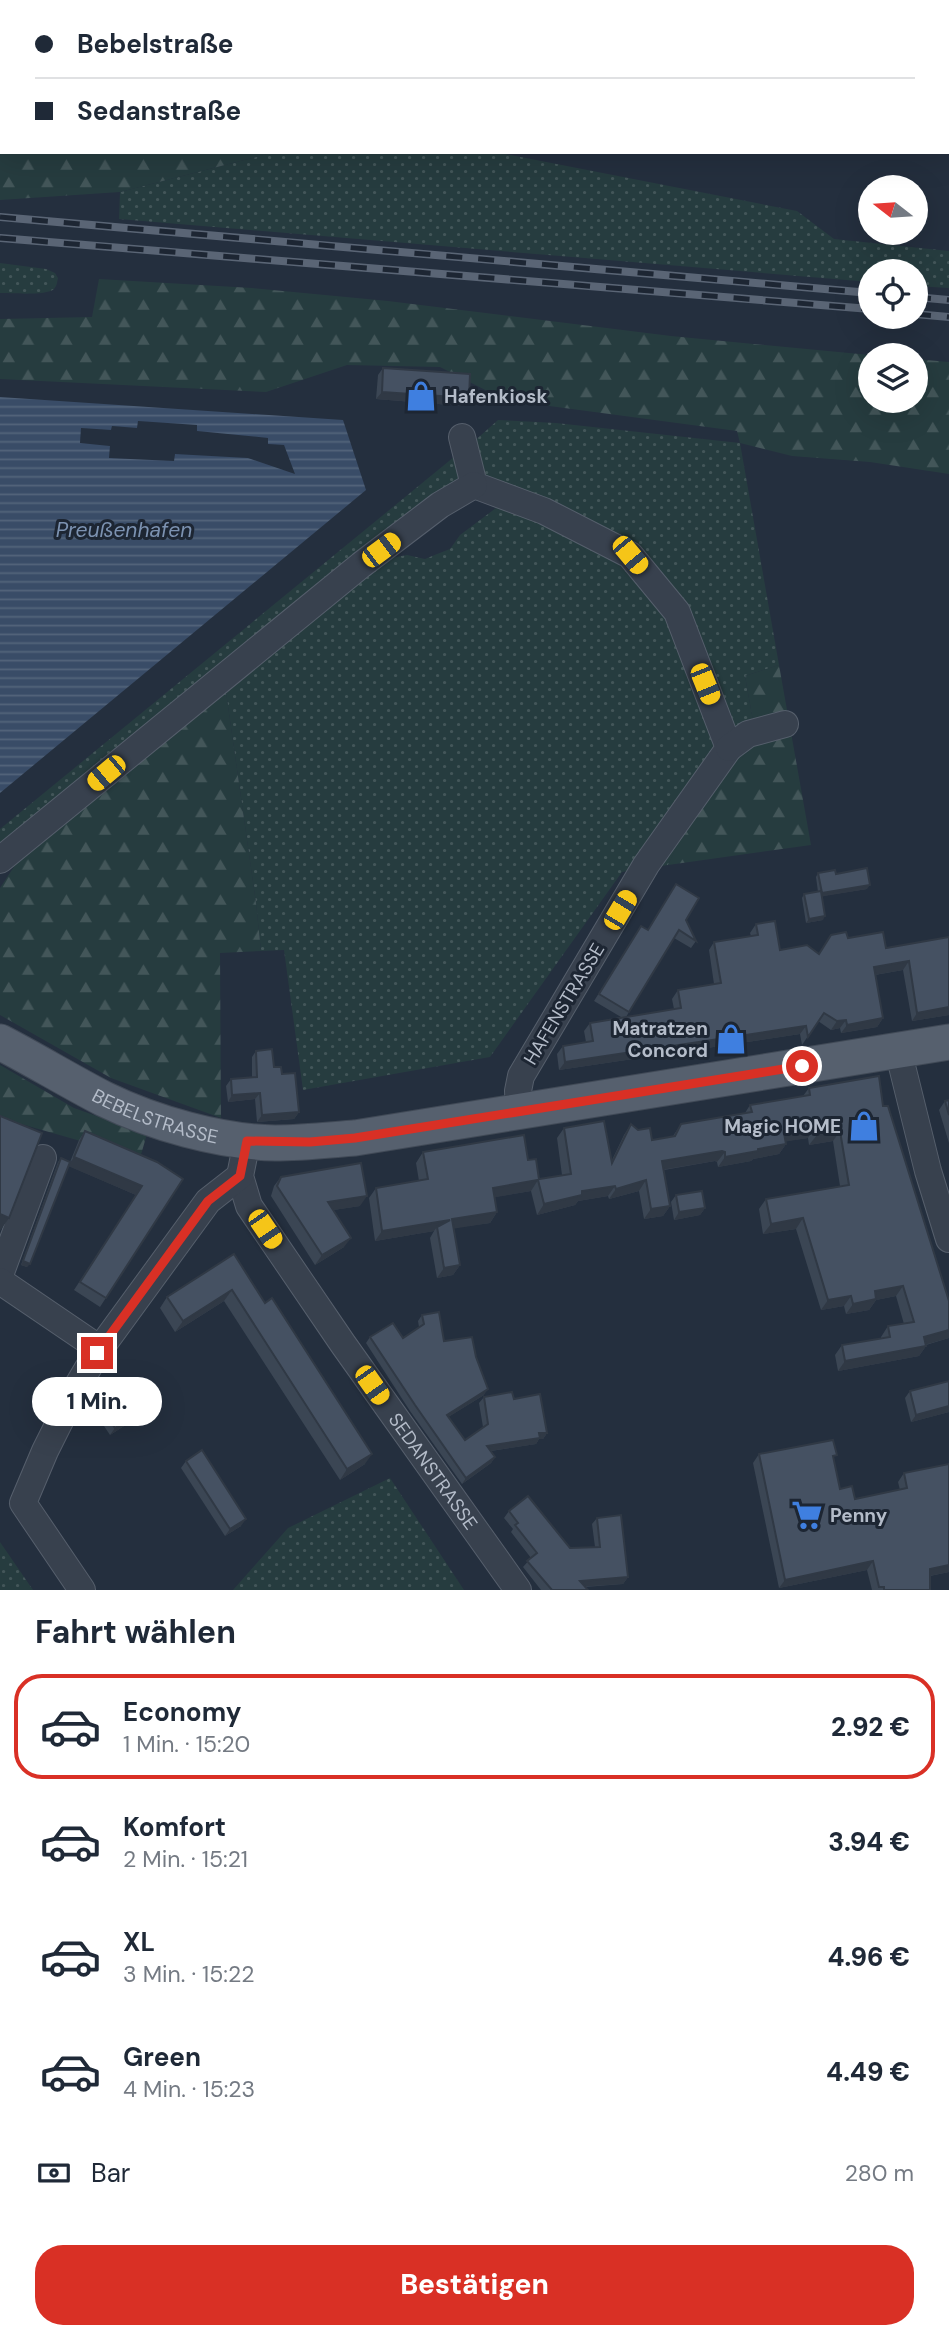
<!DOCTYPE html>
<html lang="de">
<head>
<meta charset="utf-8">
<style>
	body { margin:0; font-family:"DM Sans",sans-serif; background:#f6f6f7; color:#1f2937; height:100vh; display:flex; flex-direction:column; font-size:26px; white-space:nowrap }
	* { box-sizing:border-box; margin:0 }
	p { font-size:23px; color:#747a83 }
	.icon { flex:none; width:38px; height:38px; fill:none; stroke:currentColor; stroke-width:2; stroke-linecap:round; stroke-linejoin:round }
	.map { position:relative; height:1590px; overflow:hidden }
	.details { display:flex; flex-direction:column; background:#fff; flex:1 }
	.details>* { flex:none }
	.hud { position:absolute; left:0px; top:0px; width:950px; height:154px; box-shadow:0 7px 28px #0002; display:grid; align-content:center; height:154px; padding:0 35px; background:#fff }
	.needle { width:46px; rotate:287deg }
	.controls { position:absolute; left:858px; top:175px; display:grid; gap:14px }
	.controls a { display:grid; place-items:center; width:70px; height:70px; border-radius:50%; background:#fff; box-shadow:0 7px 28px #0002; font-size:35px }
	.end { position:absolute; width:32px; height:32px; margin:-16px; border:9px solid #d93025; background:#fff; box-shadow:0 0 0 4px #fff }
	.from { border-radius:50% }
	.bubble { position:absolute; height:49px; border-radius:24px; background:#fff; box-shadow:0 7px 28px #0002; font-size:23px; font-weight:800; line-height:49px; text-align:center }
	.car { position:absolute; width:21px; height:42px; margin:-21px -10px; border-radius:9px; box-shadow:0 0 5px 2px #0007; background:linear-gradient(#f5c518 24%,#345 0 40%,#f5c518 0 76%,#345 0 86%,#f5c518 0) }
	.hud b { display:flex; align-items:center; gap:24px; height:66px; font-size:26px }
	.hud b+b { border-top:2px solid #e0e1e3 }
	.hud i { width:18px; height:18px; background:#1f2937 }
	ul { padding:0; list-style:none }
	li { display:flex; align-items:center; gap:21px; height:105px; margin:0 14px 10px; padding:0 21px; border:4px solid transparent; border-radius:28px }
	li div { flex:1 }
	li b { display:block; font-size:26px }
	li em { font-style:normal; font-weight:800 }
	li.active { border-color:#d93025 }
	li>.icon { width:63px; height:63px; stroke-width:1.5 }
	h2 { padding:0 35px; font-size:32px; line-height:84px }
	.pay { display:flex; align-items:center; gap:18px; height:77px; padding:0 35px; font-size:26px }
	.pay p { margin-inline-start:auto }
	.button { display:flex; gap:14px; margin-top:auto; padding:14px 35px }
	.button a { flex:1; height:80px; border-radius:28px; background:#d93025; color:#fff; font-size:28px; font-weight:800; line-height:80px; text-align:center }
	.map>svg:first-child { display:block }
</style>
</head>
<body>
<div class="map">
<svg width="949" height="1590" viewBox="0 0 949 1590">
	<defs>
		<pattern id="grass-dots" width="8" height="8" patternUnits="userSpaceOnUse" patternTransform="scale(1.75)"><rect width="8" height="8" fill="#263c3f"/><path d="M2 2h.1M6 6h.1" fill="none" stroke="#435659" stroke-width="1.8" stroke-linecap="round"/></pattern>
		<pattern id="forest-firs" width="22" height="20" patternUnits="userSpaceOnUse" patternTransform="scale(1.75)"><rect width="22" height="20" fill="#263c3f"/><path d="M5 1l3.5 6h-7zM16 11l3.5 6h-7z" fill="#435659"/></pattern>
		<pattern id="water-rules" width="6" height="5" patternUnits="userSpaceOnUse" patternTransform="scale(1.75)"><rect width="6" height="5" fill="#394c67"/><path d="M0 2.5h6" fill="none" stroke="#53647b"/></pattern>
	</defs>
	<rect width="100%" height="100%" fill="#242f3e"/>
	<g fill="url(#grass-dots)">
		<polygon points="275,152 495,152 797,211 834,239 949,251 949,288 915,286 915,271 870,271 870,282 119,219 120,192"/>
		<path d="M0 263 46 269 55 273 58 278C57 282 57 286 54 289 47 296 11 293 0 293Z"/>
		<polygon points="498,420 556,423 740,443 779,665 745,676 757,743 699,802 668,865 622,872 490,1057 303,1090 284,950 261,951 256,903 225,685 391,558 407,555 425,559 437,554 450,549 460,535 496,508 510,506 484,479 471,444"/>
		<polygon points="460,452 464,473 433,502 0,855 0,829"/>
		<polygon points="390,1478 464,1590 233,1590 288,1528"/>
		<polygon points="0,1542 33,1590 0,1590"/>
	</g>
	<g fill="url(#forest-firs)">
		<polygon points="0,0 393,0 393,2 2,2 2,152 275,152 120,192 0,200"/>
		<polygon points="99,279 252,288 388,301 671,336 870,355 870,401 915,401 915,359 949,362 949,474 870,462 792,456 740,443 737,431 505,400 440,367 347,365 266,392 0,379 0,319 92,317"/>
		<polygon points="779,665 811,845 668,865 698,802 757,743 745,676"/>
		<polygon points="225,685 256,903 261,951 220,953 221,1118 111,1078 0,1015 0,888 27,847"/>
		<polygon points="0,1065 74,1108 147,1134 140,1158 0,1118"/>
	</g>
	<polygon fill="url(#water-rules)" points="0,397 343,420 366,490 0,793"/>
	<polygon fill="#242f3e" points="138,421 197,425 197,431 268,438 268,444 284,445 295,474 248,458 175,454 174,461 109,458 110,446 80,443 81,428 111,430 112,426 137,428"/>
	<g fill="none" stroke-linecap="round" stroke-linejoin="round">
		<g stroke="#565f6c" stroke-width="28">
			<g id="minor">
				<polyline points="462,437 474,485 544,511 630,555 677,612 729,748 646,865 521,1076 518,1091 519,1112"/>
				<polyline points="729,748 748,734 785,724"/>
				<polyline points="0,860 361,565 440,505 474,485"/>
				<polyline points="898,1050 928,1171 949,1239"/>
				<path id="s1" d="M247 1141 240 1176 249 1206 343 1344 518 1590"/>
				<polyline points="0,1275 43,1158"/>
				<polyline points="0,1281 100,1349"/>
				<polyline points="82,1590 23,1503 45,1451 78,1385 97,1353 208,1201 240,1176"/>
			</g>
		</g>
		<g stroke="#414a57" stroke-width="37">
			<g id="major">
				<path id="s2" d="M0 1042C35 1060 69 1081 104 1099 153 1123 220 1142 275 1143 302 1143 329 1140 355 1138L949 1042"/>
			</g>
		</g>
		<use href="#minor" stroke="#38414e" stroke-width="26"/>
		<use href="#major" stroke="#56606e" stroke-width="35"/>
		<g stroke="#5a6575" stroke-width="8">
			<g id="rail">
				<polyline points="0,217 870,293"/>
				<polyline points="0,238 870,309"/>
				<polyline points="915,297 949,300"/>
				<polyline points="915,314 949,317"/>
			</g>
		</g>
		<use href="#rail" stroke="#1d2633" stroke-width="5" stroke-dasharray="16" stroke-linecap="butt"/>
	</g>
	<g fill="#3b4654">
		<polygon points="723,0 943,0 944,2 724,2"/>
		<polygon points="383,368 463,406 376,399 378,375"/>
		<polygon points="818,873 836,874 867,889 822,896 823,920 806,923 802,898 804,894 818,892 816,877"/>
		<polygon points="676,884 686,920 696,941 691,948 674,938 626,1017 674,1009 672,999 678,990 714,984 709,950 714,942 751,936 750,933 756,924 780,950 819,953 848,938 886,948 949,937 949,1015 912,1021 903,970 875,975 883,1018 877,1027 841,1033 840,1028 831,1030 818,1021 802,1045 800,1034 559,1070 557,1054 563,1046 586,1042 584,1031 590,1023 621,1017 594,1001 641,926 648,930"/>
		<polygon points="256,1051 282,1074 299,1112 294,1119 257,1122 255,1099 228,1102 226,1086 231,1079 252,1077 252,1057"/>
		<polygon points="809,1088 883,1106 949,1338 926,1345 926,1346 919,1356 838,1371 835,1355 842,1345 881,1339 881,1337 888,1326 904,1324 896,1296 876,1300 869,1310 846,1314 844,1306 821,1310 796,1229 763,1234 759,1209 766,1199 840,1186 833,1141 809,1145 808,1138 786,1141 786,1144 779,1154 753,1159 751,1161 718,1167 717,1162 715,1161 664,1170 670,1206 663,1216 644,1219 639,1191 609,1199 608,1196 578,1201 575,1205 537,1215 531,1191 494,1197 497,1212 490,1223 453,1228 460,1265 453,1275 437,1278 430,1238 434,1231 375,1241 369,1198 376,1188 419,1181 416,1163 423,1152 528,1160 539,1179 562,1175 557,1138 564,1128 612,1160 624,1135 631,1124 638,1130 652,1140 673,1136 681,1124 745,1113 750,1105 803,1096"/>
		<polygon points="949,1100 949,1143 939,1110 945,1101"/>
		<polygon points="85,1131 183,1179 100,1307 74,1290 136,1195 69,1166 27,1267 21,1265 58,1162 61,1158 70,1162 79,1140"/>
		<polygon points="281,1177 360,1206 333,1210 344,1247 315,1265 271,1196 274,1186"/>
		<polygon points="676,1195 705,1208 700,1215 674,1220 671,1202"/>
		<polygon points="234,1254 365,1464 340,1480 224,1301 175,1332 160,1308 167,1297"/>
		<polygon points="422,1315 444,1341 476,1357 484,1395 448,1417 465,1440 483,1427 479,1403 484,1397 514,1399 547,1433 543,1439 539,1439 536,1444 491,1451 495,1457 491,1463 462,1484 410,1411 366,1343 370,1337 403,1338 419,1327 418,1321"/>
		<polygon points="949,1381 949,1412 911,1422 905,1398 910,1391"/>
		<polygon points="99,1403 135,1419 110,1435 94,1411"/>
		<polygon points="759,1454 833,1459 840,1489 855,1499 900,1490 898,1482 904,1473 949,1464 949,1572 930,1576 930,1590 872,1590 867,1570 779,1588 753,1463"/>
		<polygon points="186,1461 241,1526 225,1536 181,1468"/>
		<polygon points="509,1511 570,1548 595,1547 592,1524 597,1518 628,1577 623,1584 585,1587 588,1590 541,1590 523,1567 531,1558 511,1532 513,1529 504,1518"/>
	</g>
	<g fill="#303945">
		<polygon points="382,392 469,398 463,406 376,399"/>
		<polygon points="870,885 867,889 819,897 822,893"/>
		<polygon points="825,916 823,920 806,923 809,919"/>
		<polygon points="909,961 903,970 868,976 874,967"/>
		<polygon points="949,1007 949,1015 912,1021 917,1013"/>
		<polygon points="883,1018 877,1027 841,1033 847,1025"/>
		<polygon points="846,1020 840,1028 831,1030 837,1021"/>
		<polygon points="806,1026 800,1034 559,1070 565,1062"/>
		<polygon points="260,1093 255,1099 228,1102 232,1095"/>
		<polygon points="299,1112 294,1119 257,1122 262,1115"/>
		<polygon points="815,1127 808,1138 777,1143 784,1133"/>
		<polygon points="840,1131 833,1141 809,1145 817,1135"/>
		<polygon points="786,1144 779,1154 753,1159 751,1161 718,1167 725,1157 758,1149"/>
		<polygon points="722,1151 725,1152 717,1162 715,1161 655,1171 662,1161"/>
		<polygon points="74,1157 142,1186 136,1195 68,1166"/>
		<polygon points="538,1180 531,1191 485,1199 493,1188"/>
		<polygon points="646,1180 639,1191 609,1199 616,1189"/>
		<polygon points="615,1186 608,1196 578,1201 575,1205 537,1215 544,1204 582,1191"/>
		<polygon points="367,1196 360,1206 321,1212 328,1202"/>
		<polygon points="670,1206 663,1216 644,1219 651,1209"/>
		<polygon points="705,1208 700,1215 674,1220 679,1212"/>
		<polygon points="497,1212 490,1223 445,1230 452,1219"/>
		<polygon points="0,1214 9,1218 0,1231"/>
		<polygon points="803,1218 796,1229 763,1234 771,1224"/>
		<polygon points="450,1220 437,1227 434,1231 375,1241 382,1231"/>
		<polygon points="351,1238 344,1247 315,1265 322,1255"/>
		<polygon points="23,1261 30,1264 27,1267 21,1265"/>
		<polygon points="460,1265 453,1275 437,1278 444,1268"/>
		<polygon points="903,1286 896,1296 876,1300 869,1310 846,1314 853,1304 875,1291"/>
		<polygon points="232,1290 224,1301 175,1332 183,1321"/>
		<polygon points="851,1296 844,1306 821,1310 828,1300"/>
		<polygon points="949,1330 949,1338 917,1347 924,1337"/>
		<polygon points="926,1346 919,1356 838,1371 845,1361"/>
		<polygon points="488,1389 484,1395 442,1421 447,1415"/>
		<polygon points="949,1406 949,1412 911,1422 916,1415"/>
		<polygon points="140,1412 135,1419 110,1435 115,1428"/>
		<polygon points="539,1433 547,1433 543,1439 539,1439 536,1444 483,1452 487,1446"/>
		<polygon points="372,1454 365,1464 340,1480 347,1469"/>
		<polygon points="495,1457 491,1463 462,1484 466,1478"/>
		<polygon points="246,1519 241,1526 225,1536 230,1529"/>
		<polygon points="873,1561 867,1570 779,1588 785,1580"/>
		<polygon points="949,1565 949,1572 924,1577 930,1569"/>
		<polygon points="628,1577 623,1584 576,1587 580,1581"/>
	</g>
	<g fill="#455162" stroke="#303945" stroke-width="2">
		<polygon points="736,0 943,0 944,2 736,2"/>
		<polygon points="948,27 949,29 948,71"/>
		<polygon points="383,368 470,374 469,398 382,392"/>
		<polygon points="867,868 870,885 822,893 818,873 835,870 836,874"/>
		<polygon points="676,884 699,898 686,920 696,941 679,930 629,1012 599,994 641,926 648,930"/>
		<polygon points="821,891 825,916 809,919 804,894"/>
		<polygon points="775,921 780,950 807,945 819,954 831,935 846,932 848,938 883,932 886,948 949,937 949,1007 917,1013 909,961 874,967 883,1018 847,1025 846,1020 837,1021 824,1013 808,1037 806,1026 565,1062 563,1046 593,1041 590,1023 681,1008 678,990 721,983 714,942 758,935 756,924"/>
		<polygon points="272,1049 274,1067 281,1067 282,1074 295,1073 299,1112 262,1115 260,1093 232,1095 231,1079 257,1077 256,1051"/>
		<polygon points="879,1076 883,1106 888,1106 949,1301 949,1330 924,1337 926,1346 845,1361 842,1345 890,1337 888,1326 914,1322 903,1286 875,1291 876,1299 853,1304 851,1296 828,1300 803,1218 771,1224 766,1199 849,1185 840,1131 817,1135 815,1127 784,1133 786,1144 758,1149 758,1151 725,1157 725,1152 722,1151 662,1161 670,1206 651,1209 646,1180 616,1189 615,1186 582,1191 582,1195 544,1204 538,1180 493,1188 497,1212 452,1219 460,1265 444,1268 437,1227 450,1220 382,1231 376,1188 428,1179 423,1152 524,1135 528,1160 536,1159 539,1179 571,1174 564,1128 604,1121 612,1163 631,1124 638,1130 650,1128 652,1140 675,1136 681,1124 752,1112 750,1105 810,1095 809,1088"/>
		<polygon points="949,1100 949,1115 945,1101"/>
		<polygon points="0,1116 42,1133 9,1218 0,1214"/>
		<polygon points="85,1131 157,1162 183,1179 106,1298 80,1282 142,1186 74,1157"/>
		<polygon points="61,1158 70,1162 30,1264 23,1261"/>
		<polygon points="361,1163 367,1196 328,1202 351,1238 322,1255 277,1186 281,1177"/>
		<polygon points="702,1191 705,1208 679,1212 676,1195"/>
		<polygon points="234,1254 265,1303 272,1298 372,1454 347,1469 232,1290 183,1321 167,1297"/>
		<polygon points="439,1312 444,1341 472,1337 476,1357 488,1389 447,1415 465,1440 488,1424 484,1397 512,1392 514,1399 540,1394 547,1433 539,1433 540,1438 487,1446 495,1457 466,1478 415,1405 370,1337 393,1323 403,1338 424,1324 422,1315"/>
		<polygon points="949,1381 949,1406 916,1415 910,1391"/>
		<polygon points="124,1387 140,1412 115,1428 99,1403"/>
		<polygon points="833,1440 837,1455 833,1456 840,1489 852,1486 855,1499 907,1488 904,1473 949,1464 949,1565 930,1569 930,1590 884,1590 884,1587 879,1587 873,1561 785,1580 759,1454"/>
		<polygon points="202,1450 246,1519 230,1529 186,1461"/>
		<polygon points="528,1496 570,1548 600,1547 597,1518 621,1515 628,1577 580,1581 588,1590 552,1590 527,1561 537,1553 515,1525 518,1523 509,1511"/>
	</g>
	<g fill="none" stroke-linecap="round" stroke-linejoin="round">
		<polyline stroke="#d93025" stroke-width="9" points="97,1353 208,1201 240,1176 247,1141 310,1142 355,1138 802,1066"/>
	</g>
	<defs>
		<g id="shop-bare" transform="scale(2.415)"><path d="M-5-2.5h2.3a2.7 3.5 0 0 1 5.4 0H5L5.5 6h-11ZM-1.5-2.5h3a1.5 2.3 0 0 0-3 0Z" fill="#3f7fe0" stroke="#1d2633" stroke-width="2.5" paint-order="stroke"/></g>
		<g id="supermarket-bare" transform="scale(2.415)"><path d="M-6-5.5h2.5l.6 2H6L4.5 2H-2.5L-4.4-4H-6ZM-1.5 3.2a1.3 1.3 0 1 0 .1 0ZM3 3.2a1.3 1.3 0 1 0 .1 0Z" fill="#3f7fe0" stroke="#1d2633" stroke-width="2.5" paint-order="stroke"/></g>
	</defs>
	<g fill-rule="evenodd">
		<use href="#shop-bare" x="421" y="396"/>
		<use href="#shop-bare" x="731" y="1039"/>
		<use href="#shop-bare" x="864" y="1126"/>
		<use href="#supermarket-bare" x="807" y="1515"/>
	</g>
	<g text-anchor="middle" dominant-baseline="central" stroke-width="6" stroke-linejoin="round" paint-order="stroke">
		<g font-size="19" font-weight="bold" fill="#b4bcc9" stroke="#1d2633" text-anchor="start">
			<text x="444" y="396">Hafenkiosk</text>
			<text x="708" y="1028" text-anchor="end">Matratzen<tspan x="708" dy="22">Concord</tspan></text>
			<text x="841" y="1126" text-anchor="end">Magic HOME</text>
			<text x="830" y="1515">Penny</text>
		</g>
		<g font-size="19" fill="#b4bcc9" stroke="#1d2633">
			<text transform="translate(564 1004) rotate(-59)">HAFENSTRASSE</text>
			<text stroke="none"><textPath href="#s2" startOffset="173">BEBELSTRASSE</textPath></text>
			<text stroke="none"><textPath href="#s1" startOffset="390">SEDANSTRASSE</textPath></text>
		</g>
		<g font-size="21" font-style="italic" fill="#7c92b1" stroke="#1d2633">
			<text x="124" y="530">Preußenhafen</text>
		</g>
	</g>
</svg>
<div class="controls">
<a><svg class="needle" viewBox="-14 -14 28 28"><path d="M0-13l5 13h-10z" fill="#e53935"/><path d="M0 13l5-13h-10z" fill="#747a83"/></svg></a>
<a><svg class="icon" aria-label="locate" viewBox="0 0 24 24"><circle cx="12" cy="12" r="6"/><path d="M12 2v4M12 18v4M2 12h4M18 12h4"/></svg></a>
<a><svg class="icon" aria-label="layers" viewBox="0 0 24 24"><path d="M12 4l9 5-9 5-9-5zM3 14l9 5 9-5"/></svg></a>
</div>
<i class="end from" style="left:802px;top:1066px"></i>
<i class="end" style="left:97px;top:1353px"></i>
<div class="bubble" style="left:32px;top:1377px;width:130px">1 Min.</div>
<i class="car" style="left:381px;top:550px;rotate:53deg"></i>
<i class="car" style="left:630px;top:555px;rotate:140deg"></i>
<i class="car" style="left:705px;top:684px;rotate:158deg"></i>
<i class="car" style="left:106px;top:773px;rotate:230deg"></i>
<i class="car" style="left:620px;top:910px;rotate:31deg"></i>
<i class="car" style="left:265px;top:1229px;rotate:146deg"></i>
<i class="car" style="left:372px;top:1385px;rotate:145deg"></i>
<div class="hud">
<b><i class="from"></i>Bebelstraße</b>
<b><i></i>Sedanstraße</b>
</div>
</div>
<section class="details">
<h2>Fahrt wählen</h2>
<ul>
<li class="active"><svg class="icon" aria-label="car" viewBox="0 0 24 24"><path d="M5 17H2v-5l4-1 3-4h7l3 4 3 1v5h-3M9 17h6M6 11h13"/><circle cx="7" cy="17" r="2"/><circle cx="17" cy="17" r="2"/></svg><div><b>Economy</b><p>1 Min. · 15:20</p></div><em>2.92 €</em></li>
<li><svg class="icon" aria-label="car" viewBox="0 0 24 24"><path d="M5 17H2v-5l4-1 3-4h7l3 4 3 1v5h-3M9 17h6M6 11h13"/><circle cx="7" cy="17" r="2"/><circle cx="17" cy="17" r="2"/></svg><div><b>Komfort</b><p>2 Min. · 15:21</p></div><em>3.94 €</em></li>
<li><svg class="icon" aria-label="car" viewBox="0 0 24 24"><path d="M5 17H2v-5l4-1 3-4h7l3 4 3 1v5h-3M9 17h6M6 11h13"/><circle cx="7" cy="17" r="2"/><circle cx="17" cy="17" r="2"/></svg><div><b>XL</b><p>3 Min. · 15:22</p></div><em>4.96 €</em></li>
<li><svg class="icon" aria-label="car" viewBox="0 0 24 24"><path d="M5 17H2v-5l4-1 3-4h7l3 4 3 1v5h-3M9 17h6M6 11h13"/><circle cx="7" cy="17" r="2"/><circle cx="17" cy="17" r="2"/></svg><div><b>Green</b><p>4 Min. · 15:23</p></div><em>4.49 €</em></li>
</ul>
<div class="pay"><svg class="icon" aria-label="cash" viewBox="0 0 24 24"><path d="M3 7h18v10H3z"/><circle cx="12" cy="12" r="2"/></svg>Bar<p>280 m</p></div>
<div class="button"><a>Bestätigen</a></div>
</section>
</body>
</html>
